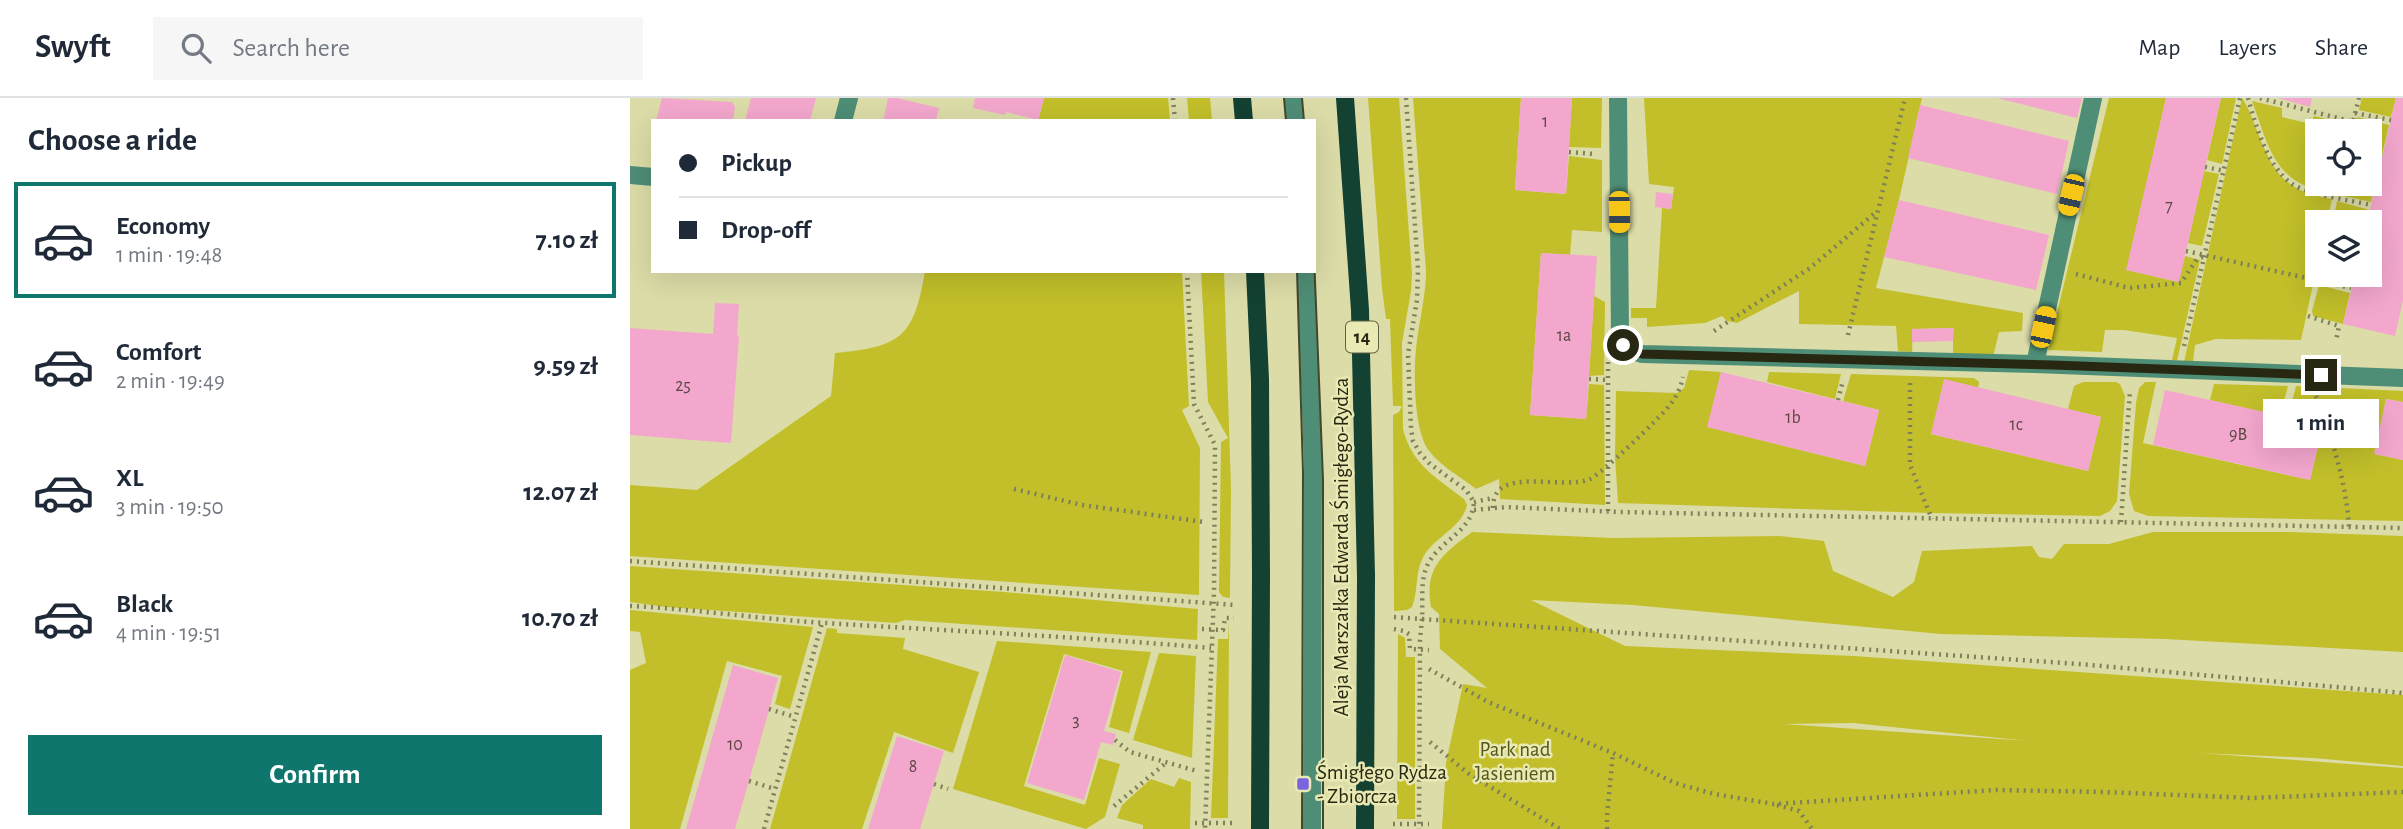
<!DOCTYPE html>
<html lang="en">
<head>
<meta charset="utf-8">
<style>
	body { margin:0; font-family:"Alegreya Sans",sans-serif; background:#f6f6f7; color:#1f2937; height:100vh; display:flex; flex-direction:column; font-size:26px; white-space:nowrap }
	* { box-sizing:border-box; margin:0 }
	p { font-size:23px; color:#747a83 }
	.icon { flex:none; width:38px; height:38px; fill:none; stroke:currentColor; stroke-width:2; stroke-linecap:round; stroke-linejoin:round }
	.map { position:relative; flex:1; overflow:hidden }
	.panel { display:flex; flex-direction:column; background:#fff; width:630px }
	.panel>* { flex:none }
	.banner { position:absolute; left:21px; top:21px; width:665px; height:154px; border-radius:0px; box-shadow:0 7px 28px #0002; display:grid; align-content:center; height:154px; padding:0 28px; background:#fff }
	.fabs { position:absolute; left:1675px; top:21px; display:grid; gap:14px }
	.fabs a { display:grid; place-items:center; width:77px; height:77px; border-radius:0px; background:#fff; box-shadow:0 7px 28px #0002; font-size:35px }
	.end { position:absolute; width:32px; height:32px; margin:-16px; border:9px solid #272712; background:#fff; box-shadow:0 0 0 4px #fff }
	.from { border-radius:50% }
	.bubble { position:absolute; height:49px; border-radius:0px; background:#fff; box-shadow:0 7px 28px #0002; font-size:23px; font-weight:600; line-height:49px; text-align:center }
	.car { position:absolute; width:21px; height:42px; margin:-21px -10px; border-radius:9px; box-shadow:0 0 5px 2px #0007; background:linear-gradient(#f5c518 24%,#345 0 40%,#f5c518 0 76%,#345 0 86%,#f5c518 0) }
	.banner b { display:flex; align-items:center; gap:24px; height:66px; font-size:26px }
	.banner b+b { border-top:2px solid #e0e1e3 }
	.banner i { width:18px; height:18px; background:#1f2937 }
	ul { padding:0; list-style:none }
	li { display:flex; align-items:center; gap:21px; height:116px; margin:0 14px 10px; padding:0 14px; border:4px solid transparent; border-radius:0px }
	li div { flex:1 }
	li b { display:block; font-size:26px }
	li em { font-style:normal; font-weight:600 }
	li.active { border-color:#0f766e }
	li>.icon { width:63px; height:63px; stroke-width:1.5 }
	h2 { padding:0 28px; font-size:32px; line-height:84px }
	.button { display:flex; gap:14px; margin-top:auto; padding:14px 28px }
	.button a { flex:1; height:80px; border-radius:0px; background:#0f766e; color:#fff; font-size:28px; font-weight:600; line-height:80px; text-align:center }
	header { display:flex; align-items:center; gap:42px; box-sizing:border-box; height:98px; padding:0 35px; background:#fff; border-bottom:2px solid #e0e1e3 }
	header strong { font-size:33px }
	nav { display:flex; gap:38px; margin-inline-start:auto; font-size:24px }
	.search { width:490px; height:63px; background:#f6f6f7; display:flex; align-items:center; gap:18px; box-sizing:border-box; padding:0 24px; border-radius:0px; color:#747a83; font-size:26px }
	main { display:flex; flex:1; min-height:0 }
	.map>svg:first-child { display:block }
</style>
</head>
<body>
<header>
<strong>Swyft</strong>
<div class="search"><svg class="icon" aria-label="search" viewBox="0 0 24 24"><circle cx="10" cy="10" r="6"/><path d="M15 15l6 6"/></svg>Search here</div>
<nav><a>Map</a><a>Layers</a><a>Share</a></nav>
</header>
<main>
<section class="panel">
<h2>Choose a ride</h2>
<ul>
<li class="active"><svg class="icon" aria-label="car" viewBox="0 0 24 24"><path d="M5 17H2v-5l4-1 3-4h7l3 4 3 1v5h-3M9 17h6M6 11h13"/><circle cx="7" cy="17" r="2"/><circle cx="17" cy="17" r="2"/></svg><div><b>Economy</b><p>1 min · 19:48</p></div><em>7.10 zł</em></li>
<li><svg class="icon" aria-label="car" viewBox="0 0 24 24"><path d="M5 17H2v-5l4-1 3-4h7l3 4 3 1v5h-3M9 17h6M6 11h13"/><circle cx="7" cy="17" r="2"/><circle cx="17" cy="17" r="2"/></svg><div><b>Comfort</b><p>2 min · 19:49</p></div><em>9.59 zł</em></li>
<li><svg class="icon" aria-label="car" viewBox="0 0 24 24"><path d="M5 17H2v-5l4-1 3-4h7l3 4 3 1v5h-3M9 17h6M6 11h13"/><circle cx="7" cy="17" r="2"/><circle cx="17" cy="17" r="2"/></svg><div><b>XL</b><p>3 min · 19:50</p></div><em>12.07 zł</em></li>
<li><svg class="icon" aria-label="car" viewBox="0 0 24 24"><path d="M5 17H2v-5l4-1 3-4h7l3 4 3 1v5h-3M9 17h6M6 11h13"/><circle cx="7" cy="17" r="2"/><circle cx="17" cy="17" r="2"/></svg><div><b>Black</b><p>4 min · 19:51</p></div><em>10.70 zł</em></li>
</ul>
<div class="button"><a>Confirm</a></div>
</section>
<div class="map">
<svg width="1773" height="731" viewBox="0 0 1773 731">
	<rect width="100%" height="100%" fill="#dcdca8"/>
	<g fill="#c2bf2a" fill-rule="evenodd">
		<polygon points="414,0 538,0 540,23 408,23"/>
		<polygon points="557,0 580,0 582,23 559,23"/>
		<path d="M738 0H769L782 176 781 193 772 245 773 331C782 367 807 380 834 401L837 407C832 429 807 438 795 456 784 473 789 492 782 509L777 512 764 513 763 317 769 314 772 308H763L760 221H756L752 190Z"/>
		<path d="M783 0H891L885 92 936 96 939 58 972 62V134L942 132 940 157 911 155 900 317 956 321 959 286 974 287 975 407 870 401 869 381 846 391C831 379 812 369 800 354 783 335 783 269 787 243 790 219 796 197 796 173Z"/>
		<polygon points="942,0 972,0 971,50 939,49"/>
		<polygon points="1014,0 1292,0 1269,102 1246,190 1393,215 1392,233 1369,234 1363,259 1323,256 1323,230 1283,231 1282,254 1268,253 1266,228 1169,226 1169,193 1107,225 1097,223 1092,218 1075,225 1017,229 1017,220 1001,220 1001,210 1026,210 1032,110 1041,111 1044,89 1019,86"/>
		<polygon points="1479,0 1536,0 1497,172 1548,184 1555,158 1570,162 1547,263 1542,262 1547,240 1494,232 1475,232 1472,254 1418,252"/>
		<polygon points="1591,0 1606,0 1592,66 1577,62"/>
		<path d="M1612 0C1618 8 1622 20 1626 30 1643 74 1653 93 1702 101L1697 124H1687V168L1671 242 1586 241 1565 247 1563 264H1554Z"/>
		<polygon points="1732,0 1766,0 1761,19 1729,12"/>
		<path d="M1622 3 1652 10V19L1681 26 1684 18 1717 26 1716 33H1687V86H1704L1702 95C1644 86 1640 52 1622 3Z"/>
		<polygon points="1727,19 1759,27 1741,104 1709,97 1712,86 1740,86 1740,33 1724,33"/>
		<polygon points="1574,73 1589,76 1572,148 1558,145"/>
		<polygon points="1707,103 1740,112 1737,124 1703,124"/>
		<path d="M295 173H552L559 308 552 312 570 350 569 497 0 458V387L67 392 201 298 205 255C270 249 284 240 295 173Z"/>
		<polygon points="571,173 594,173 601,390 600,500 593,499 589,494 591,344 598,340 578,304"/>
		<polygon points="1689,187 1720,195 1713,226 1683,218 1682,213"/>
		<polygon points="964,198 975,204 974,277 959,278"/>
		<polygon points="1059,272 1091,274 1078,329 1235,368 1249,312 1213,303 1221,276 1344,280 1349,284 1348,290 1301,336 1458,373 1471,319 1438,311 1444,288 1453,284 1486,284 1490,286 1495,298 1487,403 1480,413 1470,418 1300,415 988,405 985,359 986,293 1047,295 1054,290"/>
		<polygon points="1139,274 1211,276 1205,301 1137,284"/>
		<polygon points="1515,284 1526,284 1513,345 1680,382 1693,327 1658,319 1666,288 1773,293 1773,304 1756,301 1745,356 1773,362 1773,423 1518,418 1504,413 1499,396 1506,305 1509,290"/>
		<polygon points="1584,286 1658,288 1650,318 1580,302"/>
		<path d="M842 434 984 440 1150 438 1194 443 1203 473 1263 499 1284 484 1292 453 1402 448 1409 459 1422 461 1434 446H1479L1523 434H1661L1773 438V554L1535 541 1311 536 1003 507 901 502 995 548 1224 558 1773 597V668L1683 660 1570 655 1773 670V731H812L816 665 833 586 857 590 810 551 809 516 801 509C794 469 813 456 842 434ZM1223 625 1398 643H1399L1154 626Z"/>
		<polygon points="0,468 374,494 568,511 567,542 275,522 266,525 36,509 0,504"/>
		<polygon points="0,512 183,529 160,611 145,606 152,578 97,563 50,731 0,731 0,572 16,565 10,534 0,533"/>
		<polygon points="599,524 598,720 581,720 588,541 598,541"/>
		<polygon points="197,530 207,531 207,535 275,540 273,551 349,574 323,655 264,634 232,731 140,731"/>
		<polygon points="768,536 775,540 776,559 785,559 785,721 767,721"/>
		<polygon points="367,543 521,554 499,635 479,629 493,573 434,556 394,688 455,707 469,660 490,666 475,719 456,731 323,691"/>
		<polygon points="529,555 566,558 562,660 503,642"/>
		<polygon points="549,680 561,684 560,731 513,731 513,727 487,720 492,707 521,681 544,689"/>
	</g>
	<g fill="#f3a7cd">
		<polygon points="32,0 102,4 105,9 103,23 26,23"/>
		<polygon points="121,0 186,0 180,23 115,23"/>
		<polygon points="258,0 267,0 309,10 306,23 253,23"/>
		<polygon points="345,0 414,0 408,22 376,14 375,17 343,10"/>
		<polygon points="891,0 942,0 936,96 885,92"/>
		<polygon points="1367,0 1452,0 1447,20"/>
		<polygon points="1536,0 1591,0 1549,184 1496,172"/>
		<polygon points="1648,0 1682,0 1680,9"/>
		<polygon points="1766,0 1773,0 1773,202 1765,238 1713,226 1725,177 1740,177 1740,124 1737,124"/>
		<polygon points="1290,7 1439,43 1427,96 1278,60"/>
		<polygon points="1026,94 1043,96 1041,111 1025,109"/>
		<polygon points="1269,102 1419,137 1406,192 1254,159"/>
		<polygon points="911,155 967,158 956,321 900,317"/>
		<polygon points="85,205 109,206 107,237 109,238 101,345 0,337 0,230 83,236"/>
		<polygon points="1324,230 1323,243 1282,244 1282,231"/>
		<polygon points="1091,274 1249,312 1235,368 1077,329"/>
		<polygon points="1314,281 1471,319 1458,373 1301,336"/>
		<polygon points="1535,292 1693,327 1680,382 1523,347"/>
		<polygon points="1756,301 1773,304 1773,362 1744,356"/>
		<polygon points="435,557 491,574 474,633 486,636 483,647 471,644 454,702 397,685"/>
		<polygon points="103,567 148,580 119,683 105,731 56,731"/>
		<polygon points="267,638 314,653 290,731 238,731"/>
	</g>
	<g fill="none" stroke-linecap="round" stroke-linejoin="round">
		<g stroke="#7f7f5b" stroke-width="4.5" stroke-dasharray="2 5" stroke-linecap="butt">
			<polyline points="543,0 545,23"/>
			<path d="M776 0 788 171 787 202 778 256 781 330 783 343 790 355 800 366 836 392 844 404C842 434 811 441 798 466 790 482 793 503 792 521L1449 566 1773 595"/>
			<path d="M1618 0C1626 28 1637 68 1662 86 1679 97 1720 102 1741 107"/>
			<polyline points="1630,0 1723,24 1729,0"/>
			<polyline points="1725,15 1761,22"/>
			<polyline points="939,54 964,56"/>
			<polyline points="1575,69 1595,73"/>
			<polyline points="1556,153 1721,190"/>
			<polyline points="557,173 564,306 585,347 584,494 575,731"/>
			<polyline points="1446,176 1499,190 1551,185 1567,161 1575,158"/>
			<polyline points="1678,218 1709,228 1706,243"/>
			<polyline points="1084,233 1180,170 1245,115"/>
			<polyline points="1218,237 1275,0"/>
			<polyline points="1554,248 1610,0"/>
			<polyline points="978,264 978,413"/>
			<polyline points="959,281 978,282"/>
			<polyline points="1280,285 1280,367 1302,421"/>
			<path d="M1686 298C1702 341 1716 383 1719 429"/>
			<polyline points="1208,302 1213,283"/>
			<polyline points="384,391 452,407 574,424"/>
			<polyline points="844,404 863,400"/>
			<path d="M863 410C862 366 933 393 960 381 970 377 1030 320 1039 308 1046 300 1051 289 1053 279"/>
			<polyline points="844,412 876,409 989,414 1773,430"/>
			<polyline points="1491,424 1500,292"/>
			<polyline points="0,463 605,507"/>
			<path d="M0 508C65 511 130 521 195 525 324 533 453 539 581 550"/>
			<polyline points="764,519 792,521 790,542 789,731"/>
			<polyline points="572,531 593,532 595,520 604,520"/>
			<polyline points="764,531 774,533 779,536 780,551 799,552"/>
			<polyline points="799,571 858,604 983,655 1045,685 1084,696 1144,706 1366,692 1474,694 1622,700 1773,694"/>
			<polyline points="139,611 165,619"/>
			<polyline points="485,642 500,654 567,673"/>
			<polyline points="800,644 839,676 930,731"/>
			<polyline points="119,683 145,691"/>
			<polyline points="304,686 318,691"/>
			<polyline points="1147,707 1169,713 1182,731"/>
			<polyline points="484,708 536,665"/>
			<polyline points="565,725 603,725"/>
			<polyline points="763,726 799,726"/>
			<polyline points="134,731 192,525"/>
			<polyline points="977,731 977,718 983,655"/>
		</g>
		<g stroke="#4e8d76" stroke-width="18">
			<polyline points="663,0 665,23"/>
			<polyline points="988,0 990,242 998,251 1012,256 1405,266"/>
			<polyline points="1463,0 1405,266 1773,280"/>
			<polyline points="213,23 219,0"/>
			<polyline points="0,77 23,79"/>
			<polyline points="676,173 683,369 682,731"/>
		</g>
		<g stroke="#134132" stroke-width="18">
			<polyline points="612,0 614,23"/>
			<polyline points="715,0 730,212 736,478"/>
			<polyline points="625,173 630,282 631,477"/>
		</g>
		<g stroke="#46462c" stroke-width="2">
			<polyline points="654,0 656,23"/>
			<polyline points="672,0 674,23"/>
			<polyline points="684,158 693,382 693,731"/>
			<polyline points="667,173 673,374 672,731"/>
		</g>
		<g stroke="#134132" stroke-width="18">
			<polyline points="630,731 631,477"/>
			<polyline points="735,731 736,478"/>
		</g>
	</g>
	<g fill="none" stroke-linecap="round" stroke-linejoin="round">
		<polyline stroke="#272712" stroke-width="9" points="993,247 1012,256 1423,267 1691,277"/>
	</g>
	<rect fill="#7a63de" stroke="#e9e9b4" stroke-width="2.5" x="666" y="679" width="14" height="14" rx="3.5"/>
	<g text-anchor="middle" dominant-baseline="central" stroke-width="5" stroke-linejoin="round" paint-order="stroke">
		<g font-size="18" fill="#5a4741">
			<text x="915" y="24">1</text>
			<text x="1539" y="109">7</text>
			<text x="934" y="238">1a</text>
			<text x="53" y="288">25</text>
			<text x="1163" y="320">1b</text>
			<text x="1386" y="327">1c</text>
			<text x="1608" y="337">9B</text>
			<text x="446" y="623">3</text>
			<text x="105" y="647">10</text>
			<text x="283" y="669">8</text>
		</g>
		<rect fill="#e9e9b4" stroke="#616143" stroke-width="2" x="716" y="223.5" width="32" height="31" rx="5"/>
		<g font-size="19" font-weight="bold" fill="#272712">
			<text x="732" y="239">14</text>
		</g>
		<g font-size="21" fill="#272712" stroke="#e9e9b4">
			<text transform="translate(711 449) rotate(-90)">Aleja Marszałka Edwarda Śmigłego-Rydza</text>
		</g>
		<g font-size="21" fill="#57561b" stroke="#e9e9b4">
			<text x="885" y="651">Park nad<tspan x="885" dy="24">Jasieniem</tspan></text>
		</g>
		<g font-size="21" fill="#272712" stroke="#e9e9b4" text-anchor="start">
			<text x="687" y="674">Śmigłego Rydza<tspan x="687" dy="24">- Zbiorcza</tspan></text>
		</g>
	</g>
</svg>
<div class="fabs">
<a><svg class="icon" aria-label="locate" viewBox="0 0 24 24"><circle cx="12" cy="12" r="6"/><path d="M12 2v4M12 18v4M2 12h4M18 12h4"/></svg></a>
<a><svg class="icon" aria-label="layers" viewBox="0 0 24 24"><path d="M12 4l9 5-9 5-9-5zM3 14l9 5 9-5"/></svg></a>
</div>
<i class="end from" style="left:993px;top:247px"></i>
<i class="end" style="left:1691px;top:277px"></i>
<div class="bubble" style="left:1633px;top:301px;width:116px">1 min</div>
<i class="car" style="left:1441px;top:97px;rotate:193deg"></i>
<i class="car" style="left:989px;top:114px;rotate:179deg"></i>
<i class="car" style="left:1413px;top:229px;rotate:12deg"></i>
<div class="banner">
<b><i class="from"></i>Pickup</b>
<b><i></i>Drop-off</b>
</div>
</div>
</main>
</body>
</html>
